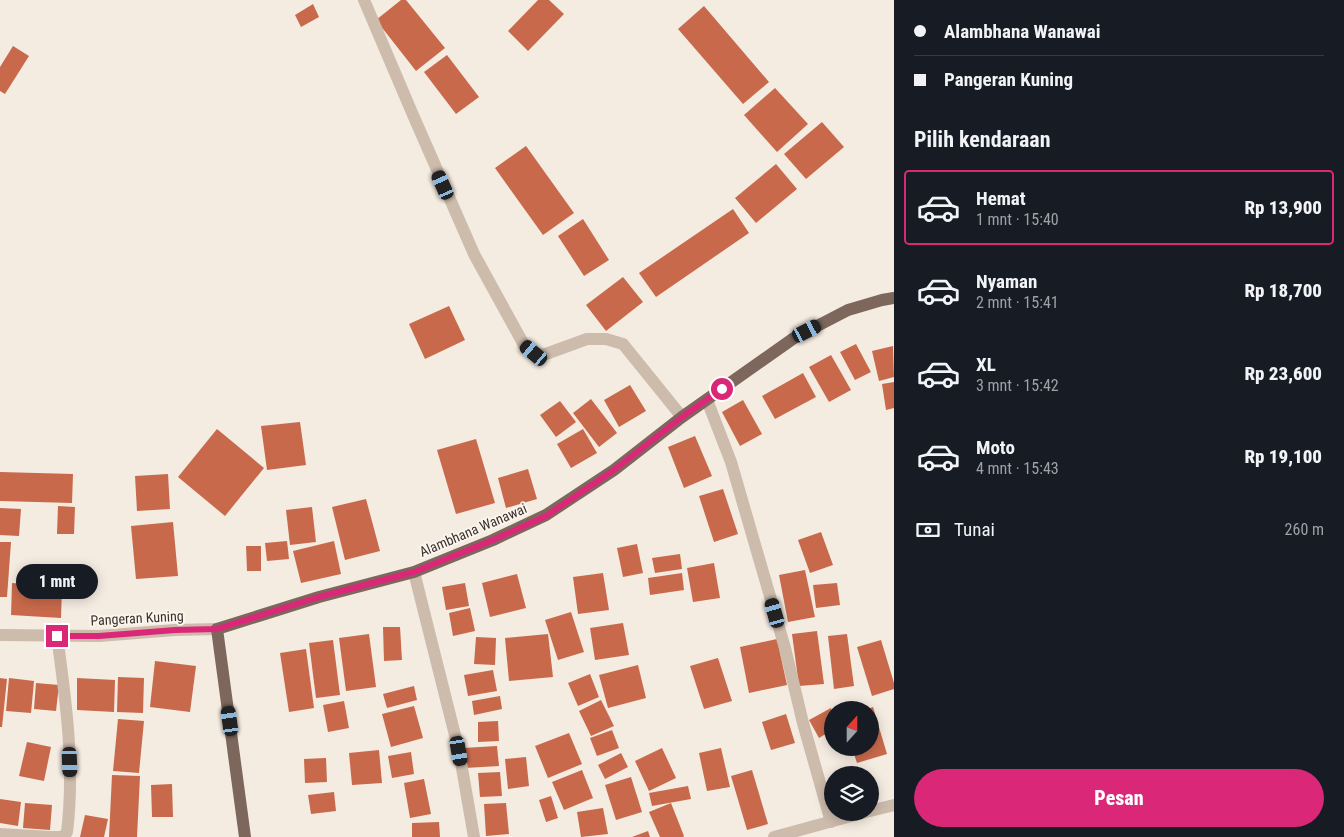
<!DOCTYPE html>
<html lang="id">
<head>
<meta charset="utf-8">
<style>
	body { margin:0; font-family:"Roboto Condensed",sans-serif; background:#20242c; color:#f1f3f6; height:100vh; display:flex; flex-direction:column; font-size:19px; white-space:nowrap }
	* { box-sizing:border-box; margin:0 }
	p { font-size:16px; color:#9ea1a6 }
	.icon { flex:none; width:28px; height:28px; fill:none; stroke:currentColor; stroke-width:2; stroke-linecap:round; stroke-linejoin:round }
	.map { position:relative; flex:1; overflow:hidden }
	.sheet { display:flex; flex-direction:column; background:#171b24; width:450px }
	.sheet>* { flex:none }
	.top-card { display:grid; align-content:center; height:110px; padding:0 20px; background:#171b24 }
	.needle { width:32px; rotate:21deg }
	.tools { position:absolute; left:824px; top:701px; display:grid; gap:10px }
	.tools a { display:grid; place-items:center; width:55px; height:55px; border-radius:50%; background:#171b24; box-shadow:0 2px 12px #0003; font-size:25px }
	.end { position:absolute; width:22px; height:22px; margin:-11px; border:6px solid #db2777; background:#fff; box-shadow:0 0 0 2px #fff }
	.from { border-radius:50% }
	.bubble { position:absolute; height:35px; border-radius:18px; background:#171b24; box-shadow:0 2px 12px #0003; font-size:16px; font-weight:800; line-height:35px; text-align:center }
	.car { position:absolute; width:15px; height:30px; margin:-15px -8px; border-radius:6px; box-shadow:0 0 4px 1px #0007; background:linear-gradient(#222 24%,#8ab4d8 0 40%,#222 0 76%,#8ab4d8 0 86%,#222 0) }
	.top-card b { display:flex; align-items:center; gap:18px; height:48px; font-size:19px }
	.top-card b+b { border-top:1px solid #363941 }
	.top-card i { width:12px; height:12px; background:#f1f3f6 }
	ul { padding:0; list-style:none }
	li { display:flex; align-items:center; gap:15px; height:75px; margin:0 10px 8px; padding:0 10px; border:2px solid transparent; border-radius:5px }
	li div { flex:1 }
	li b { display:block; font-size:19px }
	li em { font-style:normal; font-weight:800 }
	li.active { border-color:#db2777 }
	li>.icon { width:45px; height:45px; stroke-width:1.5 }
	h2 { padding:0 20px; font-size:22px; line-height:60px }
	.pay { display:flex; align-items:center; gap:12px; height:55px; padding:0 20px; font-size:19px }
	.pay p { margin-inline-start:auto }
	.cta { display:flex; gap:10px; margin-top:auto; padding:10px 20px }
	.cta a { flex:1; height:58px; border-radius:30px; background:#db2777; color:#fff; font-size:20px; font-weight:800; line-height:58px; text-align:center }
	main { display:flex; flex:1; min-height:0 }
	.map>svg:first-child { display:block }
</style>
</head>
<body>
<main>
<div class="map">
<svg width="894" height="837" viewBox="0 0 894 837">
	<rect width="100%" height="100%" fill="#f4ebe1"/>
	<g fill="#c8694b">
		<polygon points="401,0 406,0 445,48 416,71 376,20"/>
		<polygon points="538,0 549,0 564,14 528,51 508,31"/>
		<polygon points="313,4 319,17 301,27 295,15"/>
		<polygon points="704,6 769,82 743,104 678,29"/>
		<polygon points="13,46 29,56 5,94 0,91 0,67"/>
		<polygon points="447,55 479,97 456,114 424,72"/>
		<polygon points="775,88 808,124 777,152 744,115"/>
		<polygon points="822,122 844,147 806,179 784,154"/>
		<polygon points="526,146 574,213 543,235 495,168"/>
		<polygon points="776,164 797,189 756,223 735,198"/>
		<polygon points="733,209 749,233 656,297 639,273"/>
		<polygon points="583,219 609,260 584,276 558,236"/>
		<polygon points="623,277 643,302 606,331 586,305"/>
		<polygon points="449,306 465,340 425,359 409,324"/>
		<polygon points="856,344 871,372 855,380 840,352"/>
		<polygon points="893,346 894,377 879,381 872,351"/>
		<polygon points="831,355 851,390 829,402 809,367"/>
		<polygon points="803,373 816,397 775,419 762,396"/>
		<polygon points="894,382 894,408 886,410 882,384"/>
		<polygon points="630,385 646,411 619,427 604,400"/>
		<polygon points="591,399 617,433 599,447 573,413"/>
		<polygon points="743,400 762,434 740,446 722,412"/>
		<polygon points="560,401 576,422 556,437 540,415"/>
		<polygon points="300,422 306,465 267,470 261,426"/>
		<polygon points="217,429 264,468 225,516 178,477"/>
		<polygon points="583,429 597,453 571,468 557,444"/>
		<polygon points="695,436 712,476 684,488 668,447"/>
		<polygon points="476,439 495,503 456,514 437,450"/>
		<polygon points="528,469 537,499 506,508 498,478"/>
		<polygon points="0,472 73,474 72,503 0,501"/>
		<polygon points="168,474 170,509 137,511 135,476"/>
		<polygon points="723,489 738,534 714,542 699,496"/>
		<polygon points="366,499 380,551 345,560 332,507"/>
		<polygon points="58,506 75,507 74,534 57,534"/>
		<polygon points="312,507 316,542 290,545 286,510"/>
		<polygon points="0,508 21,509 19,536 0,535"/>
		<polygon points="173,522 178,576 136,579 131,526"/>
		<polygon points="821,532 833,565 810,573 798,540"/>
		<polygon points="287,541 289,559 267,561 265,543"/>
		<polygon points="334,541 341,574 301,583 293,551"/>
		<polygon points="0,542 11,542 7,597 0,597"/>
		<polygon points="637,544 643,573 623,577 617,548"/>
		<polygon points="246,546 261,546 261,571 247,571"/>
		<polygon points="680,554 682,569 655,573 652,558"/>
		<polygon points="714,563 720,598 693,602 687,568"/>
		<polygon points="805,570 815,617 788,622 779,575"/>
		<polygon points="603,573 609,610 578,614 573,577"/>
		<polygon points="682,573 684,590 650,595 648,578"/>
		<polygon points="517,574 526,608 490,617 482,583"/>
		<polygon points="12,583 62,586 61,618 11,615"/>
		<polygon points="465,583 469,606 446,610 442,587"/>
		<polygon points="837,583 840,605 816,608 813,585"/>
		<polygon points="470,608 475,631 453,636 449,613"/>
		<polygon points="571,612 584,652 558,660 545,620"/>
		<polygon points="623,623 629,655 595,660 590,628"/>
		<polygon points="383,627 400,627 402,660 384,661"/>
		<polygon points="817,631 824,684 799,686 792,634"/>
		<polygon points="369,634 376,687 346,691 339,638"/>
		<polygon points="548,634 553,677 509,681 505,638"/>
		<polygon points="847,634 854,686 834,689 828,636"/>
		<polygon points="476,637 496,638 495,665 474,664"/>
		<polygon points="777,639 787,685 749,693 740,647"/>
		<polygon points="333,640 340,695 316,698 309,643"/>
		<polygon points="881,640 894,683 894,689 872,696 857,647"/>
		<polygon points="306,649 314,708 289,712 280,653"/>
		<polygon points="718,658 732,701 704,709 690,666"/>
		<polygon points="155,661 196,666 190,712 150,707"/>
		<polygon points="638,665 646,698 608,708 599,675"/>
		<polygon points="493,670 497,691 468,696 464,675"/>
		<polygon points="590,674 599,697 578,706 568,683"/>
		<polygon points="118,677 144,678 143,713 117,712"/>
		<polygon points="0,678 7,679 2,727 0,727"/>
		<polygon points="9,678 34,681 31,713 6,711"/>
		<polygon points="77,678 115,680 114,712 77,710"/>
		<polygon points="36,683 59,685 56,711 34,709"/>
		<polygon points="414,686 417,700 387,708 383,694"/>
		<polygon points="500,696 502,709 474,715 472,701"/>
		<polygon points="601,700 614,726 591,736 579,711"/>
		<polygon points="344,701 349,728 328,732 323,705"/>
		<polygon points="414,706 423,738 391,747 382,714"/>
		<polygon points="873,707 887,754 857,763 852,748 870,748 870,710 865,710"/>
		<polygon points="831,708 832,711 832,730 819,738 809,720"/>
		<polygon points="786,714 795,743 771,750 762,722"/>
		<polygon points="118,719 144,721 139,773 113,771"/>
		<polygon points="498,721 499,741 478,742 478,722"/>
		<polygon points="612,730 619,748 597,756 590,738"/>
		<polygon points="569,733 582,764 548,778 535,746"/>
		<polygon points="27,742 51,747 44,781 19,776"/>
		<polygon points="497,746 499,766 465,768 463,748"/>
		<polygon points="662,748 676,778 649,791 635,761"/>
		<polygon points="721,748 730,787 707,791 699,753"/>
		<polygon points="379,750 382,783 352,785 349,753"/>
		<polygon points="411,752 414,774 392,778 388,756"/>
		<polygon points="621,753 628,767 605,779 598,765"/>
		<polygon points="526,757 529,786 508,789 505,759"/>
		<polygon points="326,758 327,782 305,783 304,759"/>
		<polygon points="582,770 593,798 564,810 552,782"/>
		<polygon points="752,770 768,824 747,830 731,776"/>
		<polygon points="500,772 502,796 480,797 478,773"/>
		<polygon points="112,775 140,776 137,837 109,837"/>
		<polygon points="631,777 642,812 616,820 605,785"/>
		<polygon points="424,779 431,814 410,818 404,783"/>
		<polygon points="172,784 173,817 152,817 151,785"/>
		<polygon points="688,786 691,799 652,806 649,793"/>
		<polygon points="334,792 336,811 311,814 308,795"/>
		<polygon points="551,796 558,818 546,822 539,800"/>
		<polygon points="0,799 21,802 18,826 0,823"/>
		<polygon points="25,803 52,805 50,830 23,828"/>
		<polygon points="506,803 509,834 486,836 484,804"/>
		<polygon points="671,803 684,836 683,837 660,837 649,812"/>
		<polygon points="603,808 608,834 581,837 577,812"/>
		<polygon points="85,815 108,819 104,837 80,837"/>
		<polygon points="439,822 440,837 412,837 412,823"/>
		<polygon points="648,831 650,837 632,837"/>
	</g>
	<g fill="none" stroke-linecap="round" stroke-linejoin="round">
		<g stroke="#cdbbac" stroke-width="12">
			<polyline points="364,0 413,115 474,254 524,345 533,353 543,355 587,339 606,339 623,344 682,417"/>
			<polyline points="707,400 731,462 785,648 803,723 831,822"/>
			<polyline points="414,572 459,751 474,837"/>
			<polyline points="0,635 99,636 175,630 217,629"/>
			<polyline points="870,811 894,805"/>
			<polyline points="0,834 51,837"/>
			<path d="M54 837H63L67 832C75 767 66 701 57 636"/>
			<polyline points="774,837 866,812"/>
		</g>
		<polyline stroke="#7d675c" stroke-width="12" points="245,837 217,629 319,597 414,572 493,540 546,515 614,470 682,417 794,338 848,310 882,300 894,298"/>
	</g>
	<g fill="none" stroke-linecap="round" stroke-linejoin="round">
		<polyline stroke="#db2777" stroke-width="6" points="57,636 99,636 175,630 217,629 319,597 414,572 493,540 546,516 614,470 682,417 722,389"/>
	</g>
	<g text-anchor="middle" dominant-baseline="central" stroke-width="4" stroke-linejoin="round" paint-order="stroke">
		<g font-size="14" fill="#3b302b" stroke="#fbf5ee">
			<text transform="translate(473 530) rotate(-23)">Alambhana Wanawai</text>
			<text transform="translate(137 618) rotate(-3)">Pangeran Kuning</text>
		</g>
	</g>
</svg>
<div class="tools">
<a><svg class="needle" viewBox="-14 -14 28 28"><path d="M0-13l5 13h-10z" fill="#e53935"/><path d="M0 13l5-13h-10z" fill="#9ea1a6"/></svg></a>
<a><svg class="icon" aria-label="layers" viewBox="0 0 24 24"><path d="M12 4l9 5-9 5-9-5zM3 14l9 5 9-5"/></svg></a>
</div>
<i class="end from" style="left:722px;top:389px"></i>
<i class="end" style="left:57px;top:636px"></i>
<div class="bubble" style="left:16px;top:564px;width:82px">1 mnt</div>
<i class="car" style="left:443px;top:185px;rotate:336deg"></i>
<i class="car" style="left:807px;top:331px;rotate:63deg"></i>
<i class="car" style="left:534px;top:353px;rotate:310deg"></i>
<i class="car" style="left:775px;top:613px;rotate:344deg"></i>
<i class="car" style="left:230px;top:721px;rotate:352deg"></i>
<i class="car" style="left:459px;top:751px;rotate:170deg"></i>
<i class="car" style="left:70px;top:762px;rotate:178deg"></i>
</div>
<section class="sheet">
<div class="top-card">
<b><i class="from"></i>Alambhana Wanawai</b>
<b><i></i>Pangeran Kuning</b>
</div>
<h2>Pilih kendaraan</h2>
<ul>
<li class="active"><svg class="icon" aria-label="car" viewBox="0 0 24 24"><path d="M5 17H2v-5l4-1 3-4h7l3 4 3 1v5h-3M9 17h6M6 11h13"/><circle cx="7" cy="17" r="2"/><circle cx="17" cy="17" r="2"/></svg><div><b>Hemat</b><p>1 mnt · 15:40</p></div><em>Rp 13,900</em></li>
<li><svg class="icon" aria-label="car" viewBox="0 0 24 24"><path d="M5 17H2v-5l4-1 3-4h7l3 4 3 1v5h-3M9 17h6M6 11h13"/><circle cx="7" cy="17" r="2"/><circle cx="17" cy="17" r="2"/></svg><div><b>Nyaman</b><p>2 mnt · 15:41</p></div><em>Rp 18,700</em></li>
<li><svg class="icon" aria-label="car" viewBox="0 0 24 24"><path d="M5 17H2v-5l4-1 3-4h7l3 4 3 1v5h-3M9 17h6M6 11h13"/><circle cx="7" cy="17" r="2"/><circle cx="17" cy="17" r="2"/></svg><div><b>XL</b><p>3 mnt · 15:42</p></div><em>Rp 23,600</em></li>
<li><svg class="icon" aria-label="car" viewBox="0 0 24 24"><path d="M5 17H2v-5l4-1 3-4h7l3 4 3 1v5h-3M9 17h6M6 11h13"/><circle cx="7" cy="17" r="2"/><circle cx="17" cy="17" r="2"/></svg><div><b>Moto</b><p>4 mnt · 15:43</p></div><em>Rp 19,100</em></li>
</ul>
<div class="pay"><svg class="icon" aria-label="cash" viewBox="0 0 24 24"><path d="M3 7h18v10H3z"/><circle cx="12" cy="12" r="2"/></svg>Tunai<p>260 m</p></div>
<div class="cta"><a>Pesan</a></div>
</section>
</main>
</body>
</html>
